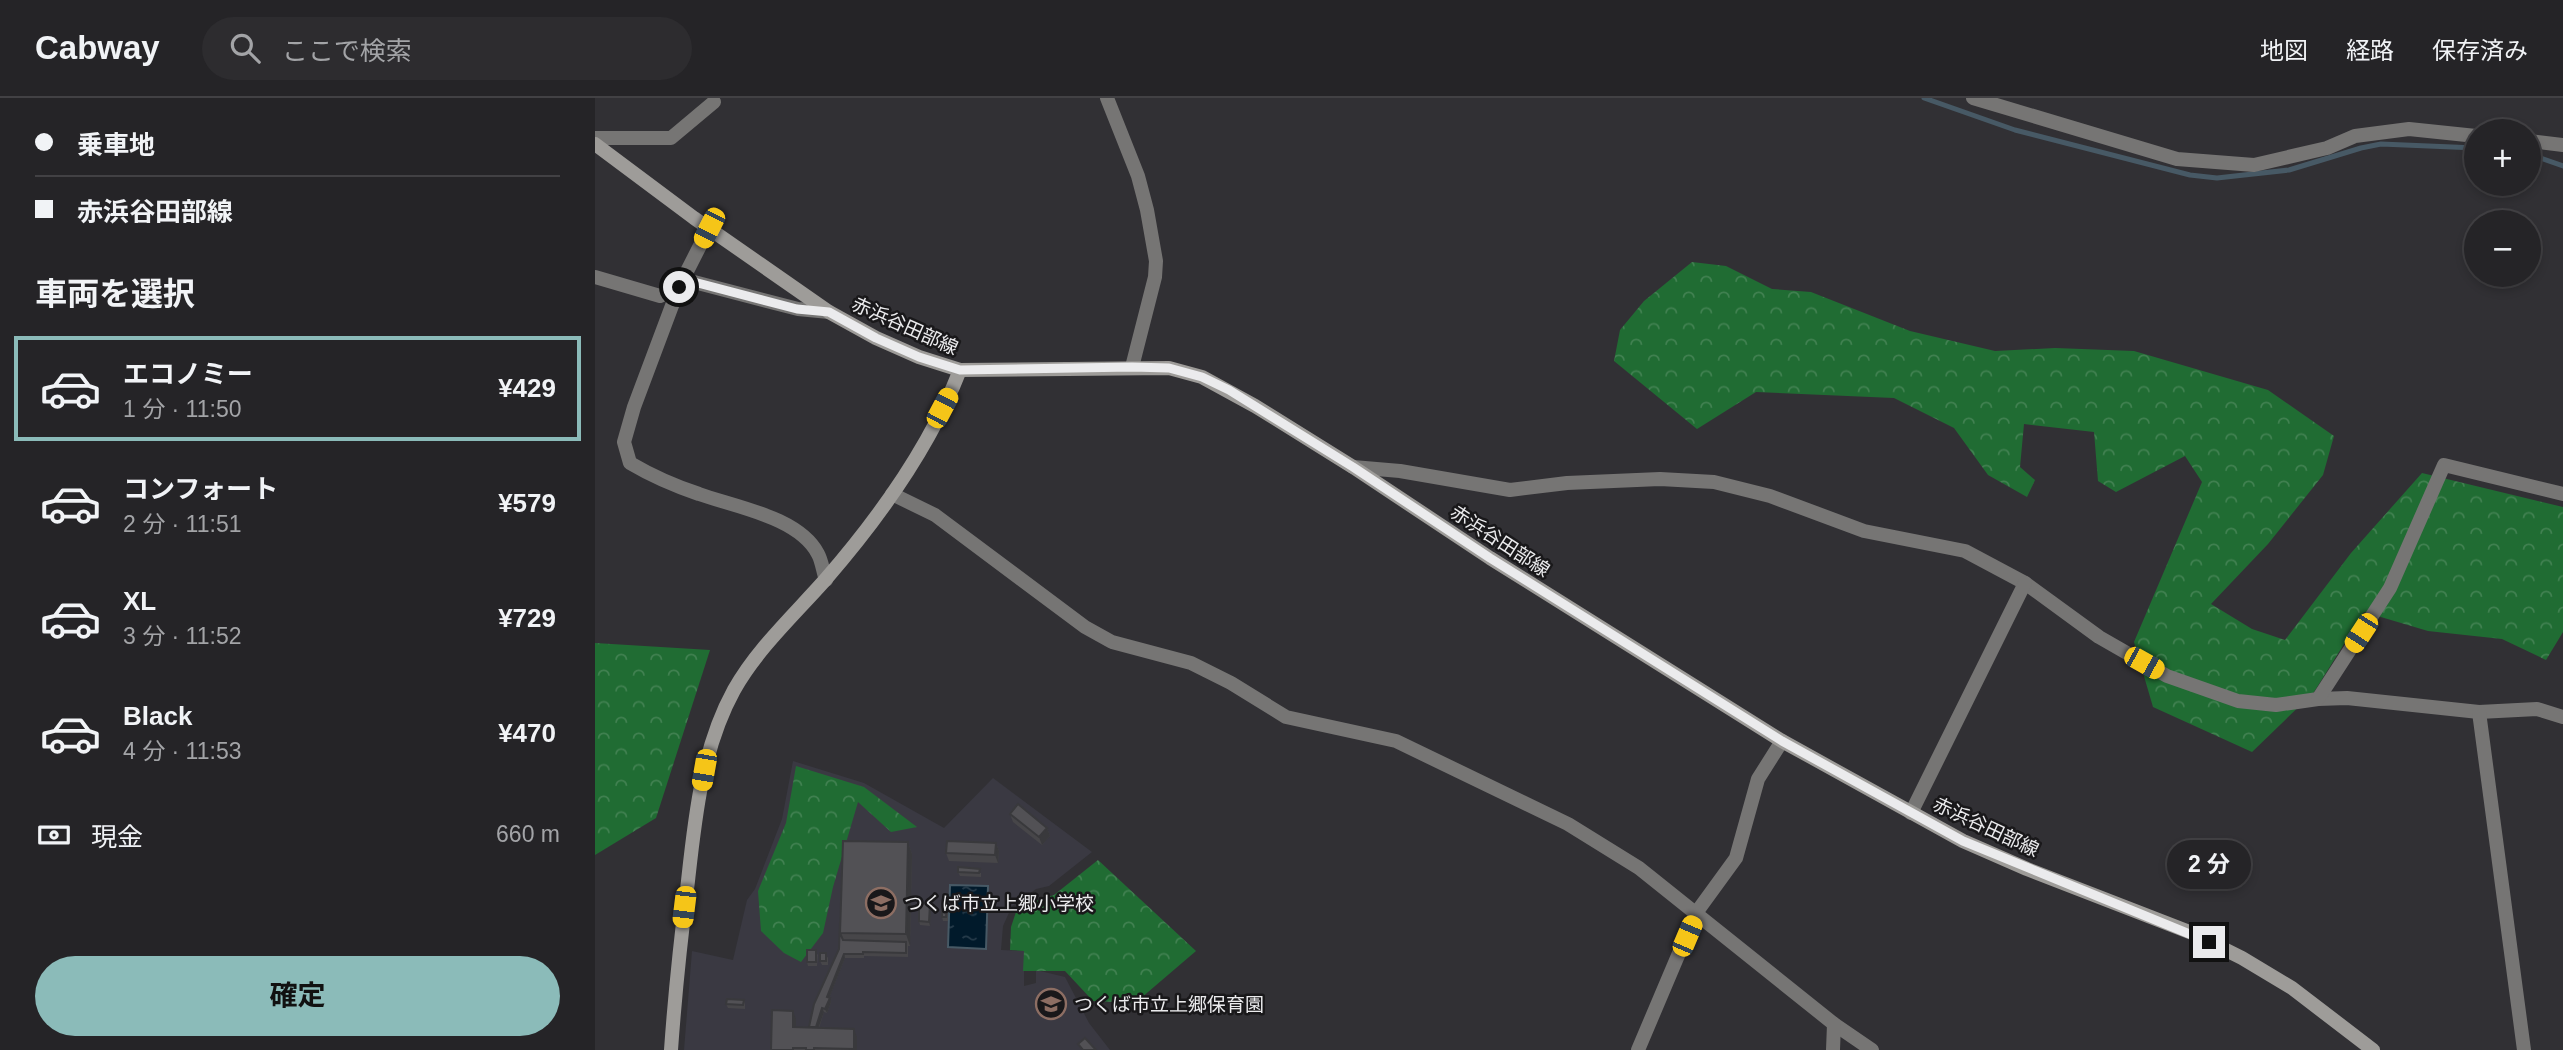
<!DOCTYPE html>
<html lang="ja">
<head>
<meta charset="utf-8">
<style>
	body { margin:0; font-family:Helvetica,"Noto Sans JP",sans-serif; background:#2d2c2f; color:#f1f3f6; height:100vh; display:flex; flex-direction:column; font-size:26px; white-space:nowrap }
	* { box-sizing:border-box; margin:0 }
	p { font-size:23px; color:#a3a4a7 }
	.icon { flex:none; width:38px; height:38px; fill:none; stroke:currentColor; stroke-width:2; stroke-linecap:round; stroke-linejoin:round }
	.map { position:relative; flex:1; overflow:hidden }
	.sheet { display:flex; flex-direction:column; background:#252427; width:595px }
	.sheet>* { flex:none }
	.hud { display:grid; align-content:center; height:154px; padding:0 35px; background:#252427 }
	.tools { position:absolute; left:1869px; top:21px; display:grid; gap:14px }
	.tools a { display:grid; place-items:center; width:77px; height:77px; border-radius:50%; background:#252427; box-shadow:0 4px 10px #0003,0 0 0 2px #424144; font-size:35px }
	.end { position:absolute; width:32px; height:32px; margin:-16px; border:9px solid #ebebed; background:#111; box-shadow:0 0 0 4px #111 }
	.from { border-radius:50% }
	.bubble { position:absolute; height:49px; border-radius:24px; background:#252427; box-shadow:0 4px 10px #0003,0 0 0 2px #424144; font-size:23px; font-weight:700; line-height:49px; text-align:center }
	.car { position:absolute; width:21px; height:42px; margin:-21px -10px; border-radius:9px; box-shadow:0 0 5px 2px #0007; background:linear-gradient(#f5c518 24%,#345 0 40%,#f5c518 0 76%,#345 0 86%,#f5c518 0) }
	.hud b { display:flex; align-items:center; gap:24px; height:66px; font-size:26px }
	.hud b+b { border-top:2px solid #424144 }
	.hud i { width:18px; height:18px; background:#f1f3f6 }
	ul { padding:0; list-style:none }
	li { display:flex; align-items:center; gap:21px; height:105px; margin:0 14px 10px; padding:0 21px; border:4px solid transparent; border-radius:0px }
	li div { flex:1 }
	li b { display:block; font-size:26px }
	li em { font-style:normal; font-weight:700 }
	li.on { border-color:#8bbbb9 }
	li>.icon { width:63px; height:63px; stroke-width:1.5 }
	h2 { padding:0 35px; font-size:32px; line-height:84px }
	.pay { display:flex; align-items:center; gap:18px; height:77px; padding:0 35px; font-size:26px }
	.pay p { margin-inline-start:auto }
	.primary-button { display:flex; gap:14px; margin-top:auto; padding:14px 35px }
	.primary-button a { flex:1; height:80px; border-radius:42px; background:#8bbbb9; color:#111; font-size:28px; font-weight:700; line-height:80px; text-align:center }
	header { display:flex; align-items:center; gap:42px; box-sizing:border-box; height:98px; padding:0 35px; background:#252427; border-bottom:2px solid #424144 }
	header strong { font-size:33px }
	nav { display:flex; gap:38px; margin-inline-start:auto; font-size:24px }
	.search { width:490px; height:63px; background:#2d2c2f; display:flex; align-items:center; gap:18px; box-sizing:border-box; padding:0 24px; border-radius:38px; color:#a3a4a7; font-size:26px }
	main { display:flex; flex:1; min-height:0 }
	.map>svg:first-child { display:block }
</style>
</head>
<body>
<header>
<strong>Cabway</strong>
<div class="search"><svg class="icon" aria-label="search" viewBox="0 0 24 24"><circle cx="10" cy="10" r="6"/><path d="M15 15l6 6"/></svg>ここで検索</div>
<nav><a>地図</a><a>経路</a><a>保存済み</a></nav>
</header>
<main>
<section class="sheet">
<div class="hud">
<b><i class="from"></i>乗車地</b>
<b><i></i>赤浜谷田部線</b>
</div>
<h2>車両を選択</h2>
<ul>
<li class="on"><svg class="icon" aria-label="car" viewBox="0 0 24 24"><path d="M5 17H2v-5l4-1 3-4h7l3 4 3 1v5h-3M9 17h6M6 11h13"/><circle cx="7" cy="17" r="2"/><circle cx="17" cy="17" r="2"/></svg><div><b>エコノミー</b><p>1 分 · 11:50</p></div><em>¥429</em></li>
<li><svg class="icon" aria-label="car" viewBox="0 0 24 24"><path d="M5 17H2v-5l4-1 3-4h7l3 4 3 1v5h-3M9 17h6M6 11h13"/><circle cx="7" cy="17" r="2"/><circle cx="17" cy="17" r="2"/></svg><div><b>コンフォート</b><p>2 分 · 11:51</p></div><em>¥579</em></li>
<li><svg class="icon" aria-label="car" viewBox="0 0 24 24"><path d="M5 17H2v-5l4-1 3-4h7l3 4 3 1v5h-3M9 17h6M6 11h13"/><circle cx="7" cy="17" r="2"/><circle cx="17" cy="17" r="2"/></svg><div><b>XL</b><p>3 分 · 11:52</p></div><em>¥729</em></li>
<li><svg class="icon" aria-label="car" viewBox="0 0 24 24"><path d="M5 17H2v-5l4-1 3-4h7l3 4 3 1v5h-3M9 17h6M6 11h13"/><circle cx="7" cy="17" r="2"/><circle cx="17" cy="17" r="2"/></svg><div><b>Black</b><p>4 分 · 11:53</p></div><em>¥470</em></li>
</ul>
<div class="pay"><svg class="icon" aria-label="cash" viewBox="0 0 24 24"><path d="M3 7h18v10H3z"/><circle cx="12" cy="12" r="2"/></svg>現金<p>660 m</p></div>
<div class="primary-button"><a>確定</a></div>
</section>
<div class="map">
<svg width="1968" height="952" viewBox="0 0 1968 952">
	<defs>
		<pattern id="forest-crowns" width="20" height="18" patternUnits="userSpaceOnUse" patternTransform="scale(1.75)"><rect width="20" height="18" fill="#206c33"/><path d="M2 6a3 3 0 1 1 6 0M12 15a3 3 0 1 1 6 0" fill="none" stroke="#418151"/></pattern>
		<pattern id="water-ripples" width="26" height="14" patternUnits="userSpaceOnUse" patternTransform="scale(1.75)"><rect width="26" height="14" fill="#011a2b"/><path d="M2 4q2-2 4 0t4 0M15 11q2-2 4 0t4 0" fill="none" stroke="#263b4a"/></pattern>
	</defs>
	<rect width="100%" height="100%" fill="#313034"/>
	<polygon fill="#3a3942" points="198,663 269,685 349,730 398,680 497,754 454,788 441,791 417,808 408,828 406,852 429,853 429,888 441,885 441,872 470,879 494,925 515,952 89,952 97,853 138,862 152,802 160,791 187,721"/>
	<g fill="url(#forest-crowns)">
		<polygon points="1097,164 1131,168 1177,191 1216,194 1315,233 1400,253 1460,250 1539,253 1673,292 1739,338 1728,377 1673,446 1616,506 1657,531 1690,542 1756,455 1827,375 1968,409 1968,534 1951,562 1907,541 1833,533 1769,514 1719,594 1657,654 1558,609 1539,544 1607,384 1590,358 1521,394 1503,383 1499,334 1429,326 1425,369 1440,382 1432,399 1393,377 1359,330 1299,300 1161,294 1102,331 1019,263 1025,232 1049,203"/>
		<polygon points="0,545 115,552 61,720 0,757"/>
		<polygon points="201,668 269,689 322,729 296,734 263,704 238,789 228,835 206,864 189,855 166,833 163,793 191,725"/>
		<polygon points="503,762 601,853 539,906 528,900 519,904 498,903 470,873 428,873 429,853 415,852 416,829 421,814 429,807 459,797"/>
	</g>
	<polygon fill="url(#water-ripples)" stroke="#475965" stroke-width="2" points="355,787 393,788 391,851 353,849"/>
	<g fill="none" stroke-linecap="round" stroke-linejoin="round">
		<g stroke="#475965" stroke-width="5">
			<polyline points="1329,0 1420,32 1595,77 1622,80 1694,72 1766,50 1786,46 1881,50"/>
			<polyline points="1934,56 1968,68"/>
		</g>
		<g stroke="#767574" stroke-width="14">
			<polyline points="512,0 543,78 552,112 561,163 560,179 537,269"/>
			<polyline points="1378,0 1582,61 1659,67 1732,50 1760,38 1814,31 1881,38"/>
			<polyline points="0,40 76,40 119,4"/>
			<polyline points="1934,43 1968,47"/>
			<path d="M114 130 84 189 39 309 29 344 35 365C57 378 80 388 104 396 140 409 204 419 223 456 227 463 228 474 231 482"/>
			<polyline points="0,179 65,198 99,184 203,211 234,214"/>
			<polyline points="758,369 805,373 915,392 972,385 1065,381 1119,384 1175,398 1269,433 1370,453 1430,485 1504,539 1572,578 1643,603 1681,607 1723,601 1752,600 1884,614 1942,611 1968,619"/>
			<polyline points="297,396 340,417 490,529 517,544 596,565 636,585 691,619 801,643 973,726 1044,770 1239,926 1277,952"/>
			<polyline points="1723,601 1795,490 1849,367 1968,396"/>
			<polyline points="1884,614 1929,952"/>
			<polyline points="1316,715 1430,485"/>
			<polyline points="1043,952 1101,815 1141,760 1163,681 1187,643"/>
			<polyline points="1238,952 1239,926"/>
		</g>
		<g stroke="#9e9c99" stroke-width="14">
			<polyline points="0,46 99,120 234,214 281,240 324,259 365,272 574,270 607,279 660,308 758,369 895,460 1187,643 1368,743 1432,771 1597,835 1647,860 1697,890 1778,952"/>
			<path d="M76 952C80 895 86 839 93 783 100 719 107 650 139 592 162 551 199 517 230 482 284 420 335 349 365 272"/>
		</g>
	</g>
	<g fill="#474649">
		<polygon points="415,716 452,730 455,738 447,747 418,724"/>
		<polygon points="313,744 317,756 315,848 313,848 313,859 269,858 269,860 250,860 234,900 236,904 232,915 229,914 224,930 262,939 262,952 176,952 201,921 201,929 214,929 244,851 246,824"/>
		<polygon points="401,745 404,753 403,765 354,763 351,755"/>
		<polygon points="363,774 386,775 386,779 365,778"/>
		<polygon points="335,806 336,810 335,828 325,827 324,823"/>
		<polygon points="352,809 353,813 353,823 348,823 347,819"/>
		<polygon points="223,856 222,868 213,868 212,864"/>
		<polygon points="233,859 233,867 227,867 225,863"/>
		<polygon points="149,902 150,906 150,911 133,910 131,906"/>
	</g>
	<g fill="#39393c">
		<polygon points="452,730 455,738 447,747 444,739"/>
		<polygon points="313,744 317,756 315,848 311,836"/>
		<polygon points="401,745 404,753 403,765 400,757"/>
		<polygon points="335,806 336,810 335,828 334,824"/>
		<polygon points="249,856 250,860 233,903 232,899"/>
		<polygon points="235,900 236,904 232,915 230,911"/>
		<polygon points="227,910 229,914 221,937 220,933"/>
		<polygon points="198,913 201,921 201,937 198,929"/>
		<polygon points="259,931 262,939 262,952 259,952"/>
	</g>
	<g fill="#525155" stroke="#39393c" stroke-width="2">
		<polygon points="423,706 452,730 444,739 415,716"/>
		<polygon points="248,743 313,744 311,836 245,835"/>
		<polygon points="352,743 401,745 400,757 351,755"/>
		<polygon points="363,769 385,771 384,775 363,774"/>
		<polygon points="324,805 335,806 334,824 324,823"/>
		<polygon points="347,809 352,809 351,819 347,819"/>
		<polygon points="245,824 245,835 248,842 311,844 311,855 268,854 268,856 249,856 232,899 235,900 230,911 227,910 221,929 214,929 219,906 244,851"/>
		<rect x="212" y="852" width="9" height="12"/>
		<rect x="225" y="855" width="6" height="8"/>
		<polygon points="132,901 149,902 148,907 131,906"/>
		<polygon points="177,912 198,913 198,929 259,931 259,951 219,950 219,952 211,952 211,950 198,950 198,952 176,952"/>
		<polygon points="490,940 501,952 488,952 483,946"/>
	</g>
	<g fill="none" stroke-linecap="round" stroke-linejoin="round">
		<polyline stroke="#ebebed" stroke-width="9" points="84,189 99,184 202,211 234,214 281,240 324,259 365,272 537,269 574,270 607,279 634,292 758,369 895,460 1187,643 1368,743 1614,844"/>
	</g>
	<defs>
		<g id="school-ring" transform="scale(1.575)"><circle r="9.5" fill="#19181a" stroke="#8d6e63" stroke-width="1.5"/><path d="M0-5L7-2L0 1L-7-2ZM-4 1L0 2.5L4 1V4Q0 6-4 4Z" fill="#8d6e63"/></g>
	</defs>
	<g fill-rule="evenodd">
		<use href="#school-ring" x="286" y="805"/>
		<use href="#school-ring" x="456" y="906"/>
	</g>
	<g text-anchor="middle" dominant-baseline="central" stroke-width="5" stroke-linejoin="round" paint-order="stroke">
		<g font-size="19" fill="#ebebed" stroke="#19181a">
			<text transform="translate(310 228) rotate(24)">赤浜谷田部線</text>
			<text transform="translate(905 443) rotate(33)">赤浜谷田部線</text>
			<text transform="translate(1391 729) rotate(25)">赤浜谷田部線</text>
		</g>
		<g font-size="19" fill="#ebebed" stroke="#19181a" text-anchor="start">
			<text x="309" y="805">つくば市立上郷小学校</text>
			<text x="479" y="906">つくば市立上郷保育園</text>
		</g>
	</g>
</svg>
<div class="tools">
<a>+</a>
<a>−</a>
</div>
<i class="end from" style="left:84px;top:189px"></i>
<i class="end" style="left:1614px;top:844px"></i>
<div class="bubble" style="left:1572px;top:742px;width:84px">2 分</div>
<i class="car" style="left:114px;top:130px;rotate:207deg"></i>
<i class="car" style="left:347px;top:310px;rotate:28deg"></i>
<i class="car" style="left:1766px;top:535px;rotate:213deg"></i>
<i class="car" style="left:1549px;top:565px;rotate:119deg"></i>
<i class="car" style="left:109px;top:672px;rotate:190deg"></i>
<i class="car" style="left:89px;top:809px;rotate:187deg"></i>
<i class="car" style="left:1092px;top:838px;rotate:23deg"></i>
</div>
</main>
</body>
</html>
